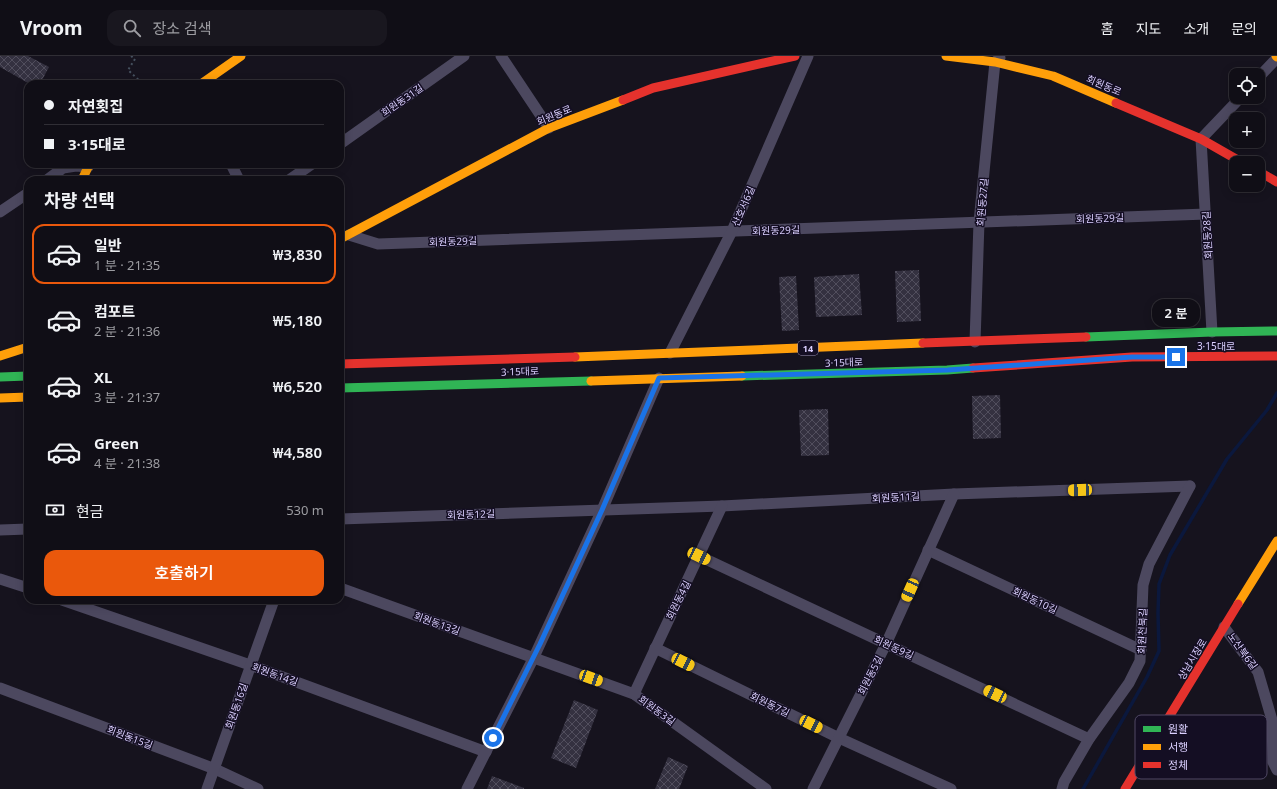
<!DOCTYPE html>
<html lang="ko">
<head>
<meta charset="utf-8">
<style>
	body { margin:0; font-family:"Noto Sans","Noto Sans KR",sans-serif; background:#19171f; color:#f1f3f6; height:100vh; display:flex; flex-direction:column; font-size:15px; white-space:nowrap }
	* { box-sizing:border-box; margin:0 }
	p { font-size:13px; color:#9c9ca1 }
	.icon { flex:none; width:22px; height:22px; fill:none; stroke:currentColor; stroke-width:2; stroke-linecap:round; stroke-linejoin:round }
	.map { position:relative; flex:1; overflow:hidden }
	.sheet { position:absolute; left:24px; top:120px; width:320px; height:428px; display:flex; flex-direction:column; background:#100e16; border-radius:12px; box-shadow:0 2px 10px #0003,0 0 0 1px #302e35 }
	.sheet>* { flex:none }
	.hud { position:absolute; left:24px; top:24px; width:320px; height:88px; border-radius:12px; box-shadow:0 2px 10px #0003,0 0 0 1px #302e35; display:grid; align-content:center; height:88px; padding:0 20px; background:#100e16 }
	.fabs { position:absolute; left:1229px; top:12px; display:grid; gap:8px }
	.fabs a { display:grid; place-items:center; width:36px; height:36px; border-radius:8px; background:#100e16; box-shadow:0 2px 10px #0003,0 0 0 1px #302e35; font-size:20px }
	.end { position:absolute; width:18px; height:18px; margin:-9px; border:5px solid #1a73e8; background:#fff; box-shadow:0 0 0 2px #fff }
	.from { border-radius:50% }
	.bubble { position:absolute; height:28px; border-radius:12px; background:#100e16; box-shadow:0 2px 10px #0003,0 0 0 1px #302e35; font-size:13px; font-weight:600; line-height:28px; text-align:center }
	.car { position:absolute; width:12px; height:24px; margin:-12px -6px; border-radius:5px; box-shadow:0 0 3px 1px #0007; background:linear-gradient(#f5c518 24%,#345 0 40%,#f5c518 0 76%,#345 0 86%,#f5c518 0) }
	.hud b { display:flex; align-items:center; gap:14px; height:38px; font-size:15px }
	.hud b+b { border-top:1px solid #302e35 }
	.hud i { width:10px; height:10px; background:#f1f3f6 }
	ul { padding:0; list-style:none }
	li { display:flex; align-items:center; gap:12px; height:60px; margin:0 8px 6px; padding:0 12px; border:2px solid transparent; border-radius:12px }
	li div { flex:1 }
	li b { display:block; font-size:15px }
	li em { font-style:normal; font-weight:600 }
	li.on { border-color:#ea580c }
	li>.icon { width:36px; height:36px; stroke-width:1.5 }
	h2 { padding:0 20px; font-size:18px; line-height:48px }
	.pay { display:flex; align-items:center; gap:10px; height:44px; padding:0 20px; font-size:15px }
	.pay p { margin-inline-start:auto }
	.cta { display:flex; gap:8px; margin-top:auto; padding:8px 20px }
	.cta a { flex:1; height:46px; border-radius:12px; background:#ea580c; color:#fff; font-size:16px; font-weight:600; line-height:46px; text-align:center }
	header { display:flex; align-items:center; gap:24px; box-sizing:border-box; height:56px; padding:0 20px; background:#100e16; border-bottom:1px solid #302e35 }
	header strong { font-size:19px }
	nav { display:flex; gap:22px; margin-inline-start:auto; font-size:14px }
	.search { width:280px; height:36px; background:#19171f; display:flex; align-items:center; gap:10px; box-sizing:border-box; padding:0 14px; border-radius:12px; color:#9c9ca1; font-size:15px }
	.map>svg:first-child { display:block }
</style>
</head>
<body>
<header>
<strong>Vroom</strong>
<div class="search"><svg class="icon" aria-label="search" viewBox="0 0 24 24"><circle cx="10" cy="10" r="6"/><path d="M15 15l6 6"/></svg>장소 검색</div>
<nav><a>홈</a><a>지도</a><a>소개</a><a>문의</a></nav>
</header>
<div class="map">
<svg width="1277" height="733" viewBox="0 0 1277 733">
	<defs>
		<pattern id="building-cross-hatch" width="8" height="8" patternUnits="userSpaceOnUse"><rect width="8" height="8" fill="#343140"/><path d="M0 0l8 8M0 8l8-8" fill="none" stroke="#514e5d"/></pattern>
	</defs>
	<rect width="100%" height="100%" fill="#16131e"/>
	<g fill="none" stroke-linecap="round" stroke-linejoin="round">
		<polyline stroke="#0b183d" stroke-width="3.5" points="1083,733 1147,621 1159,595 1158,557 1159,528 1170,499 1227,403 1267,354 1277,337"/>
	</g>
	<g fill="url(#building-cross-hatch)">
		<polygon points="0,0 28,0 49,11 40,28 30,28 0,11"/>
		<polygon points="919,214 921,265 897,266 895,215"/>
		<polygon points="859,218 862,259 816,261 814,221"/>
		<polygon points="796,220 799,274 782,275 779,221"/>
		<polygon points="1000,339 1001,382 973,383 972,340"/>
		<polygon points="828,353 829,399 801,400 799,354"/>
		<polygon points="574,644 598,654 576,712 551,702"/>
		<polygon points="668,701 688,710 679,733 655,733"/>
		<polygon points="492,720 524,732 524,733 487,733"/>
	</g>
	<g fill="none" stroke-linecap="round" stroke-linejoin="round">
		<polyline stroke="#46515f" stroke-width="2" stroke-dasharray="2 3" stroke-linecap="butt" points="131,0 135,3 128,14 143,28"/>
		<g stroke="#4c485f" stroke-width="11">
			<polyline points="501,0 549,72"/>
			<polyline points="1258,22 1277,2"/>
			<polyline points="340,88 464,0"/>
			<polyline points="231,108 239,124"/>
			<polyline points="47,124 63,112 76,110 88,111"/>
			<polyline points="289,124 312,108"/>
			<polyline points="0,156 28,137"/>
			<polyline points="349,179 378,188 1206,158"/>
			<polyline points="1212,276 1201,83 1241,41"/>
			<polyline points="975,286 979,166 995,6 1000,2"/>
			<polyline points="670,297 732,175 808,0"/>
			<polyline points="340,463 722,450 954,438 1190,430"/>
			<polyline points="0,474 28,473"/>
			<polyline points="928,494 1141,594"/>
			<polyline points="699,500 1089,683"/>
			<polyline points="0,523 28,532"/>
			<polyline points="340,532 634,638 766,733"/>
			<polyline points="62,544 250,609 486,696"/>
			<polyline points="1224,571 1258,616 1272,664 1273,706 1277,714"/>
			<polyline points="655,592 839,682 951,733"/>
			<polyline points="0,632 215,713 258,733"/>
			<polyline points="634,638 722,450"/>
			<polyline points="207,733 274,544"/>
			<polyline points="467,733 534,601 602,454 659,322"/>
			<polyline points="813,733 886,588 954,438"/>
			<polyline points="1062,733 1064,726 1089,683 1129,627 1140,605 1143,529 1149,508 1190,430"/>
		</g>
		<g stroke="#30b455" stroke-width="9">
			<polyline points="1086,281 1212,276 1277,275"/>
			<polyline points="742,320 947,314 973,312"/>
			<polyline points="0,321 28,320"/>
			<polyline points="340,332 591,325"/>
		</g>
		<g stroke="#ff9f0a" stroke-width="9">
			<polyline points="946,0 995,6 1053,20 1116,47"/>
			<polyline points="1276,0 1277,1"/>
			<polyline points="201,28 241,0"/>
			<polyline points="82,124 88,111 92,108"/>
			<polyline points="340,183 549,72 623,44"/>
			<polyline points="0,300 28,291"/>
			<polyline points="575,301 923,287"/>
			<polyline points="591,325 742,320"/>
			<polyline points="0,342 28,341"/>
			<polyline points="1238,548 1277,485"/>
		</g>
		<g stroke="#e5322d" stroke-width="9">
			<polyline points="623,44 653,32 795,0"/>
			<polyline points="1116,47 1201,83 1243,107"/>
			<polyline points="1258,115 1277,126"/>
			<polyline points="923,287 1086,281"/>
			<polyline points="340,308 575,301"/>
			<polyline points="973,312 1132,301 1277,300"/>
			<polyline points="1125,733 1238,548"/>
		</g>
	</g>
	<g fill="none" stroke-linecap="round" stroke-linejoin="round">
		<polyline stroke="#1a73e8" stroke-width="5" points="493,682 540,588 602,454 659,322 948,314 1132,301 1176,301"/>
	</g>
	<g text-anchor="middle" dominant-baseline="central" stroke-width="3" stroke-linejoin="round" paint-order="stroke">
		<rect fill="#140e23" stroke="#9f96bd" stroke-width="1" x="798" y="285" width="20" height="14" rx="3"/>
		<g font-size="9" font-weight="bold" fill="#dbd0ff">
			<text x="808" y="292">14</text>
		</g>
		<g font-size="10" fill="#dbd0ff" stroke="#140e23">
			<text transform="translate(1104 29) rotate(23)">회원동로</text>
			<text transform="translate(402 44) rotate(-35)">회원동31길</text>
			<text transform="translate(554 59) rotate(-23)">회원동로</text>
			<text transform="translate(982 146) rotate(-85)">회원동27길</text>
			<text transform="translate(743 150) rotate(-67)">산호서6길</text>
			<text transform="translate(1100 162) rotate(-2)">회원동29길</text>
			<text transform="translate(776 174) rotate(-2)">회원동29길</text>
			<text transform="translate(1207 179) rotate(-93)">회원동28길</text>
			<text transform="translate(453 185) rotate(-2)">회원동29길</text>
			<text x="1216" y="290">3·15대로</text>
			<text transform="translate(844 306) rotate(-2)">3·15대로</text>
			<text transform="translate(520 315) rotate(-2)">3·15대로</text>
			<text transform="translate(896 441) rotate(-3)">회원동11길</text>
			<text transform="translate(471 458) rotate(-2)">회원동12길</text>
			<text transform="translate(678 544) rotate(-64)">회원동4길</text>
			<text transform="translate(1035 544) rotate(25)">회원동10길</text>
			<text transform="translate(437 567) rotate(20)">회원동13길</text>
			<text transform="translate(1142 575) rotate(-88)">회원천북길</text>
			<text transform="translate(894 591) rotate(25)">회원동9길</text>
			<text transform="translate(1243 595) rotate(54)">노산북6길</text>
			<text transform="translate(1192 603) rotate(-59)">상남시장로</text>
			<text transform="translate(275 618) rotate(20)">회원동14길</text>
			<text transform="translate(870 619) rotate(-63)">회원동5길</text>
			<text transform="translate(770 648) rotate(26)">회원동7길</text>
			<text transform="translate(236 650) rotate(-71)">회원동16길</text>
			<text transform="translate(657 654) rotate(36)">회원동3길</text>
			<text transform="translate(130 681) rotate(21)">회원동15길</text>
		</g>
	</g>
	<rect x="1135" y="659" width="132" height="64" rx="6" fill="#140e23" stroke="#504865" stroke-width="1"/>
	<rect x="1143" y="670" width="18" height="6" fill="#30b455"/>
	<rect x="1143" y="688" width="18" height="6" fill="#ff9f0a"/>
	<rect x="1143" y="706" width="18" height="6" fill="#e5322d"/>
	<g font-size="11" fill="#dbd0ff">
		<text x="1168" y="677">원활</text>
		<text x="1168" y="695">서행</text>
		<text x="1168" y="713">정체</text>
	</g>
</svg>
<div class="fabs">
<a><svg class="icon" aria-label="locate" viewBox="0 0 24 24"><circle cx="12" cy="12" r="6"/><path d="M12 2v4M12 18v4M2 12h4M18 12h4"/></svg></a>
<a>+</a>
<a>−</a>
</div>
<i class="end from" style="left:493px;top:682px"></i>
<i class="end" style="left:1176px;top:301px"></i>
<div class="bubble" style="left:1152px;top:243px;width:48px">2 분</div>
<i class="car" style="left:1080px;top:434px;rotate:268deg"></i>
<i class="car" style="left:699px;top:500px;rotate:115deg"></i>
<i class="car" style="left:910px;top:534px;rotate:204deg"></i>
<i class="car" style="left:683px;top:606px;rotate:116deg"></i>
<i class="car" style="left:591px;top:622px;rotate:110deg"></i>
<i class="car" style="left:995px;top:638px;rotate:295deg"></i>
<i class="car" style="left:811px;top:668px;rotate:116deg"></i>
<div class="hud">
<b><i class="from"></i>자연횟집</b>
<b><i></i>3·15대로</b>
</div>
<section class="sheet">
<h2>차량 선택</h2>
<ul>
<li class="on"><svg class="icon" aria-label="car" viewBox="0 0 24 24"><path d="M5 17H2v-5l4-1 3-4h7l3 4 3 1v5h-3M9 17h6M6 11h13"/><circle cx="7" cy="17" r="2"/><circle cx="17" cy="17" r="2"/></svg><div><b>일반</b><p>1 분 · 21:35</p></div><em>₩3,830</em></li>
<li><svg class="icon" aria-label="car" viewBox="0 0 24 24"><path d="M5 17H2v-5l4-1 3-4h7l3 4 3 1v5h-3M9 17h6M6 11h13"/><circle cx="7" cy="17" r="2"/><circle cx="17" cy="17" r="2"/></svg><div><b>컴포트</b><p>2 분 · 21:36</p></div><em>₩5,180</em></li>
<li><svg class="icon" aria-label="car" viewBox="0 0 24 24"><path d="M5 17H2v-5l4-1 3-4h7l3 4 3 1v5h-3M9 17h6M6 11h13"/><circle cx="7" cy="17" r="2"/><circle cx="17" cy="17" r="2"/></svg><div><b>XL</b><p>3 분 · 21:37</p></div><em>₩6,520</em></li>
<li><svg class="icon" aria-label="car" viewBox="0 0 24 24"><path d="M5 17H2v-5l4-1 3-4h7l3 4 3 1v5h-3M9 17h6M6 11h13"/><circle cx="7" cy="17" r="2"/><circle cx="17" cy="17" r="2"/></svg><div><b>Green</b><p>4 분 · 21:38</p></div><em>₩4,580</em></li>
</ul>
<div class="pay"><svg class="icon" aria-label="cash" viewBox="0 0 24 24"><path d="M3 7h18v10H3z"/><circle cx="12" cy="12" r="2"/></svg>현금<p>530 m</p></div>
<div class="cta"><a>호출하기</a></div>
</section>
</div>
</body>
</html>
